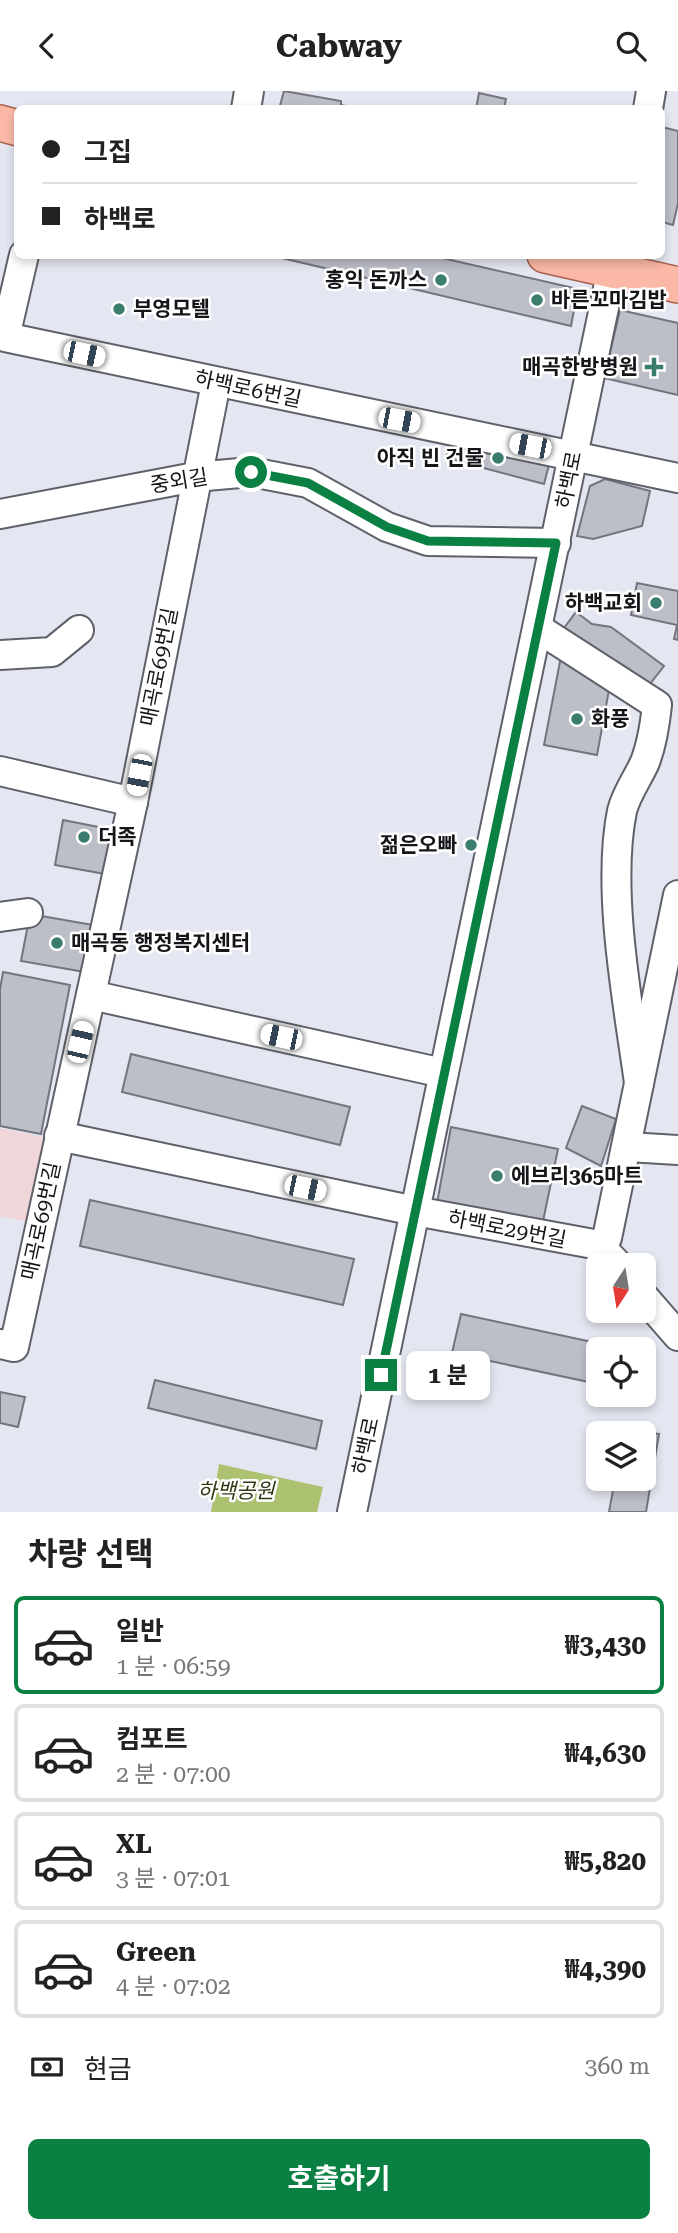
<!DOCTYPE html>
<html lang="ko">
<head>
<meta charset="utf-8">
<style>
	body { margin:0; font-family:"Roboto Serif","Noto Sans KR",serif; background:#f2f2f2; color:#222; height:100vh; display:flex; flex-direction:column; font-size:26px; white-space:nowrap }
	* { box-sizing:border-box; margin:0 }
	p { font-size:23px; color:#767676 }
	.icon { flex:none; width:38px; height:38px; fill:none; stroke:currentColor; stroke-width:2; stroke-linecap:round; stroke-linejoin:round }
	.map { position:relative; height:1421px; overflow:hidden }
	.drawer { display:flex; flex-direction:column; background:#fff; flex:1 }
	.drawer>* { flex:none }
	.hud { position:absolute; left:14px; top:14px; width:651px; height:154px; border-radius:10px; box-shadow:0 4px 10px #0003; display:grid; align-content:center; height:154px; padding:0 28px; background:#fff }
	.needle { width:46px; rotate:192deg }
	.controls { position:absolute; left:586px; top:1162px; display:grid; gap:14px }
	.controls a { display:grid; place-items:center; width:70px; height:70px; border-radius:10px; background:#fff; box-shadow:0 4px 10px #0003; font-size:35px }
	.end { position:absolute; width:32px; height:32px; margin:-16px; border:9px solid #0b8043; background:#fff; box-shadow:0 0 0 4px #fff }
	.from { border-radius:50% }
	.bubble { position:absolute; height:49px; border-radius:10px; background:#fff; box-shadow:0 4px 10px #0003; font-size:23px; font-weight:700; line-height:49px; text-align:center }
	.car { position:absolute; width:21px; height:42px; margin:-21px -10px; border-radius:9px; box-shadow:0 0 5px 2px #0007; background:linear-gradient(#fff 24%,#345 0 40%,#fff 0 76%,#345 0 86%,#fff 0) }
	.hud b { display:flex; align-items:center; gap:24px; height:66px; font-size:26px }
	.hud b+b { border-top:2px solid #e0e0e0 }
	.hud i { width:18px; height:18px; background:#222 }
	ul { padding:0; list-style:none }
	li { display:flex; align-items:center; gap:21px; height:98px; margin:0 14px 10px; padding:0 14px; border:4px solid #e0e0e0; border-radius:10px }
	li div { flex:1 }
	li b { display:block; font-size:26px }
	li em { font-style:normal; font-weight:700 }
	li.selected { border-color:#0b8043 }
	li>.icon { width:63px; height:63px; stroke-width:1.5 }
	h2 { padding:0 28px; font-size:32px; line-height:84px }
	.pay { display:flex; align-items:center; gap:18px; height:77px; padding:0 28px; font-size:26px }
	.pay p { margin-inline-start:auto }
	.primary-button { display:flex; gap:14px; margin-top:auto; padding:14px 28px }
	.primary-button a { flex:1; height:80px; border-radius:10px; background:#0b8043; color:#fff; font-size:28px; font-weight:700; line-height:80px; text-align:center }
	header { display:flex; justify-content:space-between; align-items:center; height:91px; padding:0 28px; background:#fff; font-size:32px; font-weight:700 }
	.map>svg:first-child { display:block }
</style>
</head>
<body>
<header><svg class="icon" aria-label="back" viewBox="0 0 24 24"><path d="M15 5l-7 7 7 7"/></svg>Cabway<svg class="icon" aria-label="search" viewBox="0 0 24 24"><circle cx="10" cy="10" r="6"/><path d="M15 15l6 6"/></svg></header>
<div class="map">
<svg width="678" height="1421" viewBox="0 0 678 1421">
	<rect width="100%" height="100%" fill="#e4e6f1"/>
	<polygon fill="#f0d5d9" points="0,1037 46,1047 28,1131 0,1125"/>
	<polygon fill="#acc270" points="219,1373 323,1396 317,1421 211,1421"/>
	<g fill="#bcbec8" stroke="#73747e" stroke-width="2">
		<polygon points="284,0 341,10 341,14 359,18 279,18"/>
		<polygon points="479,2 506,8 504,18 476,18"/>
		<polygon points="662,36 678,40 678,112 673,134 662,131"/>
		<polygon points="269,164 429,164 578,198 571,235"/>
		<polygon points="620,219 678,232 678,304 604,287"/>
		<polygon points="452,341 551,366 544,393 446,367"/>
		<polygon points="605,388 650,400 642,435 593,448 577,445 590,395"/>
		<polygon points="637,492 678,500 678,549 674,548 677,534 631,524"/>
		<polygon points="576,521 592,533 611,536 664,575 646,598 564,537"/>
		<polygon points="562,560 609,599 597,664 544,654"/>
		<polygon points="63,729 114,739 105,783 55,774"/>
		<polygon points="30,823 93,834 85,881 21,870"/>
		<polygon points="3,881 70,894 41,1043 0,1035 0,898"/>
		<polygon points="131,963 350,1016 340,1054 122,1001"/>
		<polygon points="582,1015 616,1028 601,1075 566,1057"/>
		<polygon points="451,1036 558,1058 542,1135 437,1112"/>
		<polygon points="90,1109 354,1168 343,1214 80,1155"/>
		<polygon points="461,1223 625,1258 598,1258 598,1293 452,1262"/>
		<polygon points="155,1289 322,1330 316,1358 148,1317"/>
		<polygon points="0,1301 25,1306 18,1336 0,1332"/>
		<polygon points="623,1337 659,1343 646,1421 609,1421 615,1388 644,1388 644,1342 622,1342"/>
	</g>
	<g fill="none" stroke-linecap="round" stroke-linejoin="round">
		<g stroke="#5f616a" stroke-width="32">
			<g id="minor">
				<polyline points="246,18 249,0"/>
				<polyline points="648,18 651,0"/>
				<polyline points="24,164 5,246 678,387"/>
				<polyline points="0,423 195,386 251,381 308,392 387,436 428,450 556,452"/>
				<path d="M539 538 657 614C655 633 652 653 645 671 638 687 626 703 622 720 606 799 628 912 639 992"/>
				<polyline points="0,564 52,561 79,539"/>
				<polyline points="0,680 133,711"/>
				<polyline points="0,826 28,822"/>
				<polyline points="91,904 443,982"/>
				<polyline points="59,1045 415,1120 599,1154"/>
				<polyline points="628,1056 678,1059"/>
				<polyline points="599,1154 607,1147 678,804"/>
				<polyline points="599,1154 618,1174"/>
				<polyline points="644,1206 678,1245"/>
				<polyline points="0,1253 14,1256 133,711 216,292"/>
				<polyline points="352,1421 615,164"/>
			</g>
		</g>
		<g stroke="#a9614e" stroke-width="38">
			<g id="major">
				<polyline points="0,32 18,37"/>
				<polyline points="545,164 678,194"/>
			</g>
		</g>
		<use href="#minor" stroke="#fff" stroke-width="28"/>
		<use href="#major" stroke="#fbb8a6" stroke-width="35"/>
	</g>
	<g fill="none" stroke-linecap="round" stroke-linejoin="round">
		<polyline stroke="#0b8043" stroke-width="9" points="251,381 308,392 387,436 428,450 556,452 381,1284"/>
	</g>
	<g fill="#3a7d6f" stroke="#fff" stroke-width="2.5">
		<circle cx="441" cy="189" r="7"/>
		<circle cx="537" cy="209" r="7"/>
		<circle cx="119" cy="218" r="7"/>
		<path d="M650.5 265.5h7v7h7v7h-7v7h-7v-7h-7v-7h7z"/>
		<circle cx="498" cy="367" r="7"/>
		<circle cx="656" cy="512" r="7"/>
		<circle cx="577" cy="628" r="7"/>
		<circle cx="84" cy="746" r="7"/>
		<circle cx="471" cy="754" r="7"/>
		<circle cx="57" cy="852" r="7"/>
		<circle cx="497" cy="1085" r="7"/>
	</g>
	<g text-anchor="middle" dominant-baseline="central" stroke-width="5" stroke-linejoin="round" paint-order="stroke">
		<g font-size="21" font-weight="bold" fill="#151619" stroke="#fff" text-anchor="start">
			<text x="427" y="189" text-anchor="end">홍익 돈까스</text>
			<text x="551" y="209">바른꼬마김밥</text>
			<text x="133" y="218">부영모텔</text>
			<text x="638" y="276" text-anchor="end">매곡한방병원</text>
			<text x="484" y="367" text-anchor="end">아직 빈 건물</text>
			<text x="642" y="512" text-anchor="end">하백교회</text>
			<text x="591" y="628">화풍</text>
			<text x="98" y="746">더족</text>
			<text x="457" y="754" text-anchor="end">젊은오빠</text>
			<text x="71" y="852">매곡동 행정복지센터</text>
			<text x="511" y="1085">에브리365마트</text>
		</g>
		<g font-size="21" fill="#151619" stroke="#fff">
			<text transform="translate(248 298) rotate(12)">하백로6번길</text>
			<text transform="translate(569 389) rotate(-79)">하백로</text>
			<text transform="translate(179 390) rotate(-9)">중외길</text>
			<text transform="translate(159 576) rotate(-79)">매곡로69번길</text>
			<text transform="translate(41 1130) rotate(-78)">매곡로69번길</text>
			<text transform="translate(507 1138) rotate(11)">하백로29번길</text>
			<text transform="translate(366 1355) rotate(-78)">하백로</text>
		</g>
		<g font-size="21" font-style="italic" fill="#313a14" stroke="#fff">
			<text x="236" y="1400">하백공원</text>
		</g>
	</g>
</svg>
<div class="controls">
<a><svg class="needle" viewBox="-14 -14 28 28"><path d="M0-13l5 13h-10z" fill="#e53935"/><path d="M0 13l5-13h-10z" fill="#767676"/></svg></a>
<a><svg class="icon" aria-label="locate" viewBox="0 0 24 24"><circle cx="12" cy="12" r="6"/><path d="M12 2v4M12 18v4M2 12h4M18 12h4"/></svg></a>
<a><svg class="icon" aria-label="layers" viewBox="0 0 24 24"><path d="M12 4l9 5-9 5-9-5zM3 14l9 5 9-5"/></svg></a>
</div>
<i class="end from" style="left:251px;top:381px"></i>
<i class="end" style="left:381px;top:1284px"></i>
<div class="bubble" style="left:406px;top:1260px;width:84px">1 분</div>
<i class="car" style="left:84px;top:263px;rotate:102deg"></i>
<i class="car" style="left:399px;top:329px;rotate:101deg"></i>
<i class="car" style="left:530px;top:355px;rotate:281deg"></i>
<i class="car" style="left:139px;top:684px;rotate:191deg"></i>
<i class="car" style="left:281px;top:946px;rotate:282deg"></i>
<i class="car" style="left:80px;top:951px;rotate:13deg"></i>
<i class="car" style="left:305px;top:1097px;rotate:102deg"></i>
<div class="hud">
<b><i class="from"></i>그집</b>
<b><i></i>하백로</b>
</div>
</div>
<section class="drawer">
<h2>차량 선택</h2>
<ul>
<li class="selected"><svg class="icon" aria-label="car" viewBox="0 0 24 24"><path d="M5 17H2v-5l4-1 3-4h7l3 4 3 1v5h-3M9 17h6M6 11h13"/><circle cx="7" cy="17" r="2"/><circle cx="17" cy="17" r="2"/></svg><div><b>일반</b><p>1 분 · 06:59</p></div><em>₩3,430</em></li>
<li><svg class="icon" aria-label="car" viewBox="0 0 24 24"><path d="M5 17H2v-5l4-1 3-4h7l3 4 3 1v5h-3M9 17h6M6 11h13"/><circle cx="7" cy="17" r="2"/><circle cx="17" cy="17" r="2"/></svg><div><b>컴포트</b><p>2 분 · 07:00</p></div><em>₩4,630</em></li>
<li><svg class="icon" aria-label="car" viewBox="0 0 24 24"><path d="M5 17H2v-5l4-1 3-4h7l3 4 3 1v5h-3M9 17h6M6 11h13"/><circle cx="7" cy="17" r="2"/><circle cx="17" cy="17" r="2"/></svg><div><b>XL</b><p>3 분 · 07:01</p></div><em>₩5,820</em></li>
<li><svg class="icon" aria-label="car" viewBox="0 0 24 24"><path d="M5 17H2v-5l4-1 3-4h7l3 4 3 1v5h-3M9 17h6M6 11h13"/><circle cx="7" cy="17" r="2"/><circle cx="17" cy="17" r="2"/></svg><div><b>Green</b><p>4 분 · 07:02</p></div><em>₩4,390</em></li>
</ul>
<div class="pay"><svg class="icon" aria-label="cash" viewBox="0 0 24 24"><path d="M3 7h18v10H3z"/><circle cx="12" cy="12" r="2"/></svg>현금<p>360 m</p></div>
<div class="primary-button"><a>호출하기</a></div>
</section>
</body>
</html>
